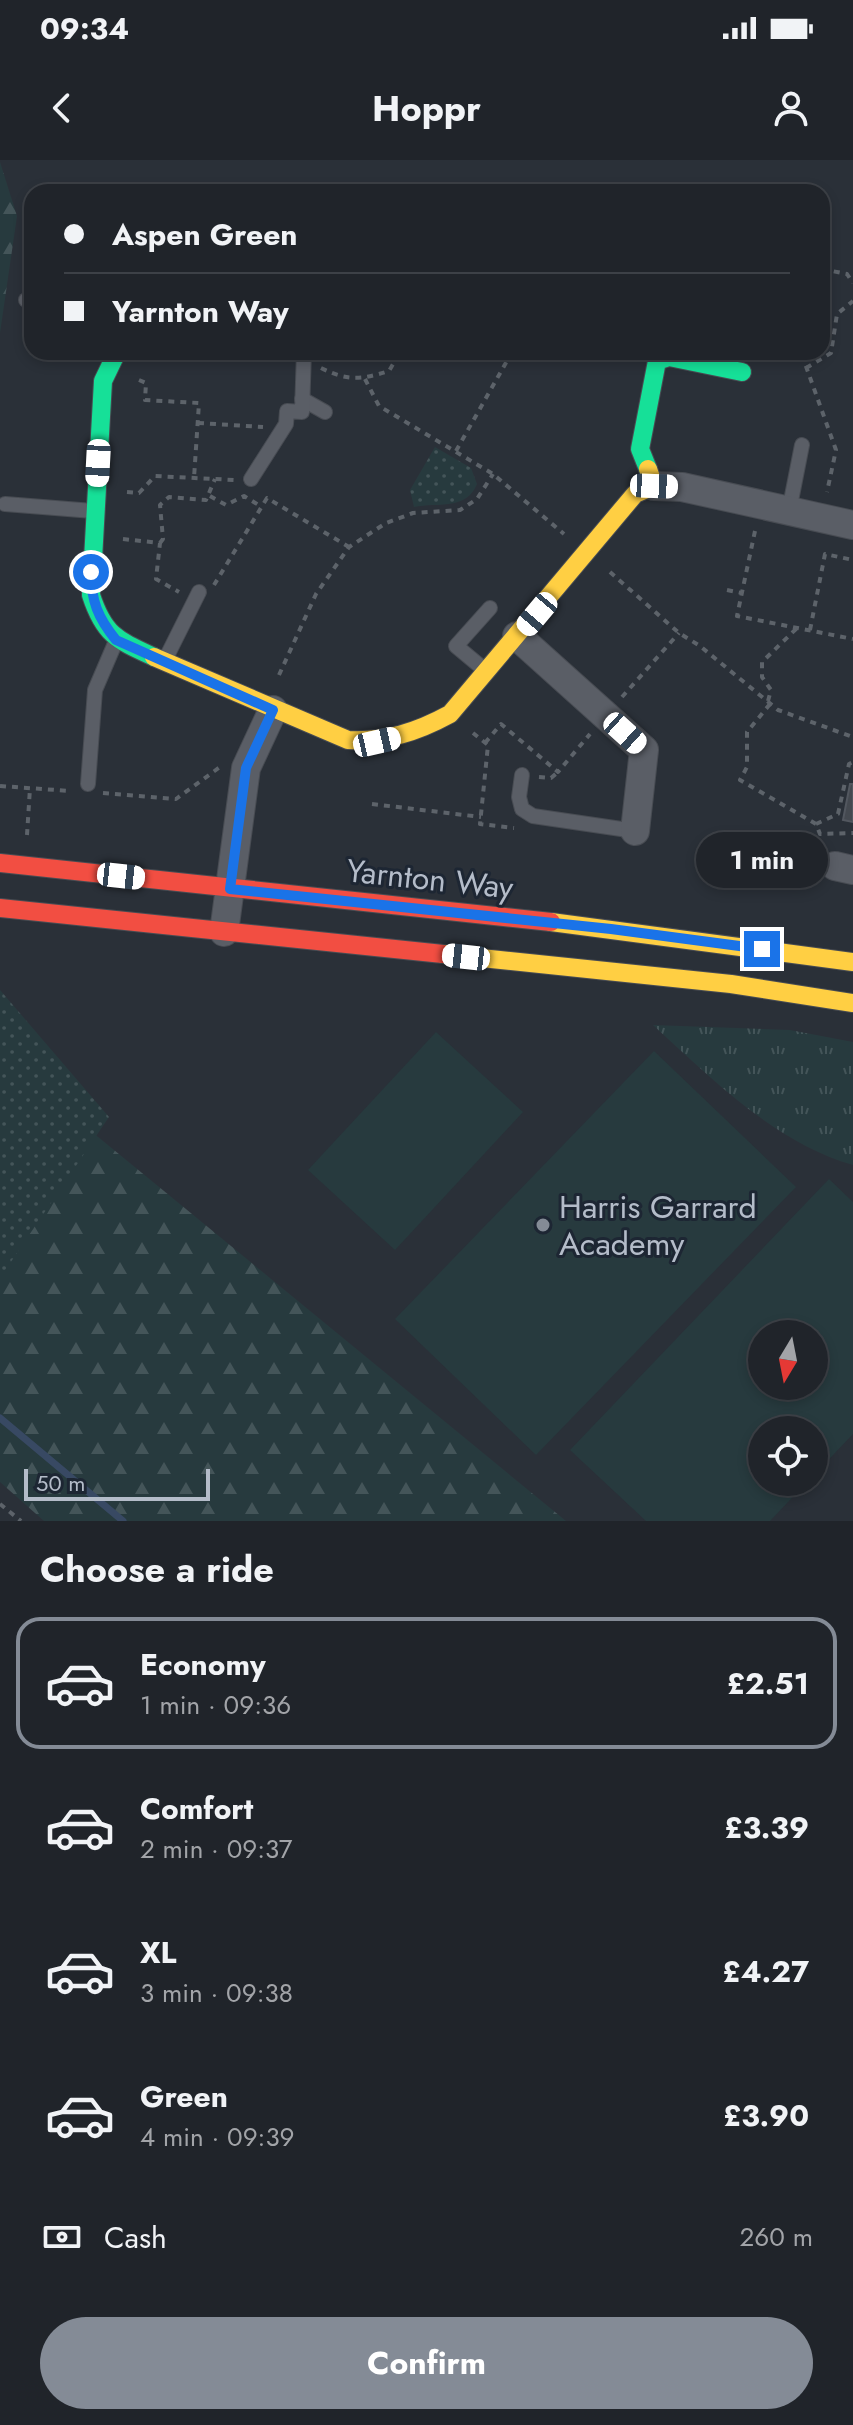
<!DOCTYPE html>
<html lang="en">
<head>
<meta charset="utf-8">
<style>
	body { margin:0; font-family:Jost,sans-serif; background:#282c32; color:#f1f3f6; height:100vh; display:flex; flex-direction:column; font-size:30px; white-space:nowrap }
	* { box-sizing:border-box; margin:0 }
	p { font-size:26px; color:#a2a4a8 }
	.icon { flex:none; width:44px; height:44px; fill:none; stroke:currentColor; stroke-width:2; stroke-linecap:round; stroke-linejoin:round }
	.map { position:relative; height:1361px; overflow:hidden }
	.panel { display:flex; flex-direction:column; background:#20242a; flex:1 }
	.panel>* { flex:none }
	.banner { position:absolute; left:24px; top:24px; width:806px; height:176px; border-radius:24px; box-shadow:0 4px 12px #0003,0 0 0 2px #3d4147; display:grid; align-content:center; height:176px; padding:0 40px; background:#20242a }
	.needle { width:52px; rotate:190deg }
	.controls { position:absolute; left:748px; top:1160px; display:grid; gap:16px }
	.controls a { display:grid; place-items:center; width:80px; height:80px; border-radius:50%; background:#20242a; box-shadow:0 4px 12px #0003,0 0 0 2px #3d4147; font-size:40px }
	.scale { position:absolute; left:24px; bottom:20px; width:186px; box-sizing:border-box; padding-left:8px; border:4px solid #b4bcc9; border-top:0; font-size:22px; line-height:28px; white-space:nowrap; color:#b4bcc9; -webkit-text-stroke:6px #1d2633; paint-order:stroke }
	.end { position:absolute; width:36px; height:36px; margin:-18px; border:10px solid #1a73e8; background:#fff; box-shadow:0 0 0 4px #fff }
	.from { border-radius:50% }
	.bubble { position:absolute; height:56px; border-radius:28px; background:#20242a; box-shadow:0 4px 12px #0003,0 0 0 2px #3d4147; font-size:26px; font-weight:700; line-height:56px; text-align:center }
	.car { position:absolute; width:24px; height:48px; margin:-24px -12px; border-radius:10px; box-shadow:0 0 6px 2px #0007; background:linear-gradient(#fff 24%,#345 0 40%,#fff 0 76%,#345 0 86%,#fff 0) }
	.banner b { display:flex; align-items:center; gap:28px; height:76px; font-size:30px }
	.banner b+b { border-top:2px solid #3d4147 }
	.banner i { width:20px; height:20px; background:#f1f3f6 }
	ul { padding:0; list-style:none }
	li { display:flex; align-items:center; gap:24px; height:132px; margin:0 16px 12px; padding:0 24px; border:4px solid transparent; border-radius:24px }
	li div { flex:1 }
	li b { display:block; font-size:30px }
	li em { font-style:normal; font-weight:700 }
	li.current { border-color:#848b96 }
	li>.icon { width:72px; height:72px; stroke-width:1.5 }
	h2 { padding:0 40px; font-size:36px; line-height:96px }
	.pay { display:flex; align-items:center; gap:20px; height:88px; padding:0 40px; font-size:30px }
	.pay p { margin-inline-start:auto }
	.button { display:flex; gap:16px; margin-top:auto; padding:16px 40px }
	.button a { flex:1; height:92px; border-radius:48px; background:#848b96; color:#fff; font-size:32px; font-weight:700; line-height:92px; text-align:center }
	.status { display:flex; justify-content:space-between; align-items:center; height:56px; padding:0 40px; background:#20242a; direction:ltr }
	.status svg { height:22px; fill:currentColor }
	header { display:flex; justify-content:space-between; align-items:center; height:104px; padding:0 40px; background:#20242a; font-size:36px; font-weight:700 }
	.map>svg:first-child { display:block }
</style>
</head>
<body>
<div class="status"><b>09:34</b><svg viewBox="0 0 49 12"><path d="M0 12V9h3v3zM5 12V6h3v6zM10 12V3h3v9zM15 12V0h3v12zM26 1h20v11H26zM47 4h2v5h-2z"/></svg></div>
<header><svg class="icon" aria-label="back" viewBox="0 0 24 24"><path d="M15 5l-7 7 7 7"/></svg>Hoppr<svg class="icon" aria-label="person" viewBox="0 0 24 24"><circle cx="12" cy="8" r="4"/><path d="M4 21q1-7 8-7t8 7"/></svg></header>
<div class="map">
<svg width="853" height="1361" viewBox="0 0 853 1361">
	<defs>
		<pattern id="grass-tufts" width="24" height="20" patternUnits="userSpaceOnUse" patternTransform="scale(2)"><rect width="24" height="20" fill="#273a3e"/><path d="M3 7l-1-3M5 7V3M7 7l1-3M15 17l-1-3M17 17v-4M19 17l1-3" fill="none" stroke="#445559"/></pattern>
		<pattern id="forest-firs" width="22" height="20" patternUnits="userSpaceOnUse" patternTransform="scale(2)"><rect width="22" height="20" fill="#273a3e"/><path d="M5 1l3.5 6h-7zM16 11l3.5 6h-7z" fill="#445559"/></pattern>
		<pattern id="park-dots" width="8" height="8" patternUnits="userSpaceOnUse" patternTransform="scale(2)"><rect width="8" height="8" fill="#273a3e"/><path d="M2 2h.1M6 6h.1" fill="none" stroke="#445559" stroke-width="1.8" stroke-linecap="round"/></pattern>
	</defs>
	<rect width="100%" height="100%" fill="#2a3038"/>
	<path fill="url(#grass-tufts)" d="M653 865 790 870 853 882V1005C774 982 712 919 653 865Z"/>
	<g fill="url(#forest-firs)">
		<polygon points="0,2 17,56 0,173"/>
		<polygon points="86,967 566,1361 44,1361 0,1322 0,1117"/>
	</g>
	<g fill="url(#park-dots)">
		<path d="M435 287 471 308 477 324C466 351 438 342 414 347L410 330Z"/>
		<polygon points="0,830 109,957 0,1118"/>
	</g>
	<g fill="#273a3e" fill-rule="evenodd">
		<polygon points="436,872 523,952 395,1090 308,1010"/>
		<polygon points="654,891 796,1027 536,1295 395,1159"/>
		<path d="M829 1019 853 1042V1274L814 1315V1270H762V1322H807L770 1361H646L570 1290ZM814 1174V1226H762V1174Z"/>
	</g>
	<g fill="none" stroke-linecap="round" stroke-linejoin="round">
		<polyline stroke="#384963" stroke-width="7" points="0,1258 123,1361"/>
	</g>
	<polygon fill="#444950" stroke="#52575f" stroke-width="2" points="850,624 853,624 853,662 843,660"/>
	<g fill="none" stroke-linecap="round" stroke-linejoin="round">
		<g stroke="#484c53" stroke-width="16">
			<g id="lane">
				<polyline points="26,140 32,140"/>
				<polyline points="302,239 325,252"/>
				<polyline points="251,319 286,264 287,251 302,252 304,192"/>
				<polyline points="5,344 93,351"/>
				<polyline points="789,351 802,285"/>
				<polyline points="165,500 199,432"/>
				<polyline points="486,511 456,486 490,448"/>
				<polyline points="522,615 519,637 522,649 533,656 635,671"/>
				<polyline points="88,624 95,530 116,481"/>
			</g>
		</g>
		<g stroke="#484c53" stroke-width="30">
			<g id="street">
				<polyline points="654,326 682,327 853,365"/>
				<polyline points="517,476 644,590 635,671"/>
				<polyline points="835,706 853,710"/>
				<polyline points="224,772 246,608 273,550"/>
			</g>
		</g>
		<g stroke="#484c53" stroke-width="20">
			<g id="fast">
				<path d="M117 192 103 221 91 435C104 475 117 480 154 497"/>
				<polyline points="648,309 640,289 657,201 669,197 742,212"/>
			</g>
		</g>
		<g stroke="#484c53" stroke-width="20">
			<g id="slow">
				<path d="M154 497 348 580C386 582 417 572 450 554L635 334 654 326 648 309"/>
				<polyline points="551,762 853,802"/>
				<polyline points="443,794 731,824 853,843"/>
			</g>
		</g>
		<g stroke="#484c53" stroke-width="20">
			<g id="jam">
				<polyline points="0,703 551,762"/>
				<polyline points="0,748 443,794"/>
			</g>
		</g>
		<g stroke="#5d636a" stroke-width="4" stroke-dasharray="6 6" stroke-linecap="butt">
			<polyline points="822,109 847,114 853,123"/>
			<polyline points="776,192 803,198 836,290 827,332"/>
			<path d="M321 208C347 221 361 220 389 211L400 192"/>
			<polyline points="806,208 831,193 837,154 853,141"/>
			<polyline points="365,219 379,246 493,314 564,374"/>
			<polyline points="139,220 146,223 145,240 199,243 194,318"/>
			<polyline points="198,263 263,267"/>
			<polyline points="456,291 512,192"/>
			<polyline points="127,332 139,333 155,316 234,320"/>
			<polyline points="210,336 226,345 244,336 262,347"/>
			<polyline points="755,371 737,456 853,479"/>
			<polyline points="123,379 160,383 156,419 179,432"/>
			<polyline points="160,383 163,379 160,345 169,337 206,340 215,319"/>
			<polyline points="610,412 679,473 700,486 778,550 853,577"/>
			<polyline points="214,425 267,338 349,387"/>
			<polyline points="727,430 742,433"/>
			<polyline points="810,470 825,394 853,400"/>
			<polyline points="279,515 316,434 349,387 386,363 413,353 460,350 477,339 493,314"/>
			<polyline points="622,537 679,473"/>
			<polyline points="768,541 771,530 762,517 762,502 797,468"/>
			<polyline points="770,544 747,572 747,607 740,620 816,664 820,674 853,673"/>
			<polyline points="473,573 488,585 480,664 514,668"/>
			<polyline points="485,583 501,564 558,612 590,574"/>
			<polyline points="539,617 551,618 558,612"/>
			<polyline points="0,626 70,631"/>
			<polyline points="103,633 176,639 220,607"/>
			<polyline points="372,644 481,657"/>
			<polyline points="816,664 838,654 849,604 853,602"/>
			<polyline points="27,675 30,628"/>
			<polyline points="0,1344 21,1361"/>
		</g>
		<use href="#lane" stroke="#5a5e66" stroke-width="14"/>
		<use href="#street" stroke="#5a5e66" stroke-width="28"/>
		<use href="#fast" stroke="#16e098" stroke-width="18"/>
		<use href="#slow" stroke="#ffcf43" stroke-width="18"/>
		<use href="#jam" stroke="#f24e42" stroke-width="18"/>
	</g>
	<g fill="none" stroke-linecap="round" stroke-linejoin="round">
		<path stroke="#1a73e8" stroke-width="10" d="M91 412C91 441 98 458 116 480L273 550 246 608 230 729 611 769 762 789"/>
	</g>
	<circle fill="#848b96" stroke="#1d2633" stroke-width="3" cx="543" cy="1065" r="8"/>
	<g text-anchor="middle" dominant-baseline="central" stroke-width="6" stroke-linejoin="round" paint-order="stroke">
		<g font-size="32" fill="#b4bcc9" stroke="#1d2633">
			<text transform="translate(430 719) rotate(6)">Yarnton Way</text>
		</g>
		<g font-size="32" fill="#b4bcc9" stroke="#1d2633" text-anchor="start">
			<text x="559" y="1047">Harris Garrard<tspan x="559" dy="37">Academy</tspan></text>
		</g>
	</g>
</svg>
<div class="controls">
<a><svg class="needle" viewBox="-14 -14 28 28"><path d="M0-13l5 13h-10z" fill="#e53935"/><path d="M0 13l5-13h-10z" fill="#a2a4a8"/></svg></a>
<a><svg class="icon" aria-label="locate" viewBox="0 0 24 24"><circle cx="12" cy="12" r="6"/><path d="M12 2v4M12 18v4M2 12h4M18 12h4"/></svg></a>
</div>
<div class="scale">50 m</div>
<i class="end from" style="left:91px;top:412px"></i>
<i class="end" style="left:762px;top:789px"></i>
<div class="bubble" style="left:696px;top:672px;width:132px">1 min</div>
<i class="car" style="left:98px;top:303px;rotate:183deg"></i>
<i class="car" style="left:654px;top:326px;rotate:92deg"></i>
<i class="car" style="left:537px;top:454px;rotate:220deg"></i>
<i class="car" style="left:625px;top:573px;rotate:132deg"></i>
<i class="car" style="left:377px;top:582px;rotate:77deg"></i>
<i class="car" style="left:121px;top:716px;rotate:96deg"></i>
<i class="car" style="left:466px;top:797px;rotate:276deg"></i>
<div class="banner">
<b><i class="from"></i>Aspen Green</b>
<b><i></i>Yarnton Way</b>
</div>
</div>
<section class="panel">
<h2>Choose a ride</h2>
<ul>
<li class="current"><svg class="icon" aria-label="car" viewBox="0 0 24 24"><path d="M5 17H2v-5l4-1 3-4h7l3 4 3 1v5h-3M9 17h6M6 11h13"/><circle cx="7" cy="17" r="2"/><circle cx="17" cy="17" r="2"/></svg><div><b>Economy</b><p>1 min · 09:36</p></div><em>£2.51</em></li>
<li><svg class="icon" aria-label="car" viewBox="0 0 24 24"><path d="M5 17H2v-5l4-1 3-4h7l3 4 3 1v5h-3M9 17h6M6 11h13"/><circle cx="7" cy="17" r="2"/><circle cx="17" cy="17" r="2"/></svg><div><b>Comfort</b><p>2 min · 09:37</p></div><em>£3.39</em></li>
<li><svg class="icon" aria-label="car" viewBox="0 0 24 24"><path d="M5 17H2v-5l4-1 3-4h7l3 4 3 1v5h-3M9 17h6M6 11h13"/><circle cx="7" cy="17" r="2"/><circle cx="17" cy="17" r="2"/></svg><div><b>XL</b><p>3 min · 09:38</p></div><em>£4.27</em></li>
<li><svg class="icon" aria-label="car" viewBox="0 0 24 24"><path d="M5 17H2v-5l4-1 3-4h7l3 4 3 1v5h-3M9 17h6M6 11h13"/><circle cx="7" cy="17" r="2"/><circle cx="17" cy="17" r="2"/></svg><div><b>Green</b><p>4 min · 09:39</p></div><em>£3.90</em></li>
</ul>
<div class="pay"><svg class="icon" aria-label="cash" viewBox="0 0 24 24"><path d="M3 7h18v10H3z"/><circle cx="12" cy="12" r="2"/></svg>Cash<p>260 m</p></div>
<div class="button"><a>Confirm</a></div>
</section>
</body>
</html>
